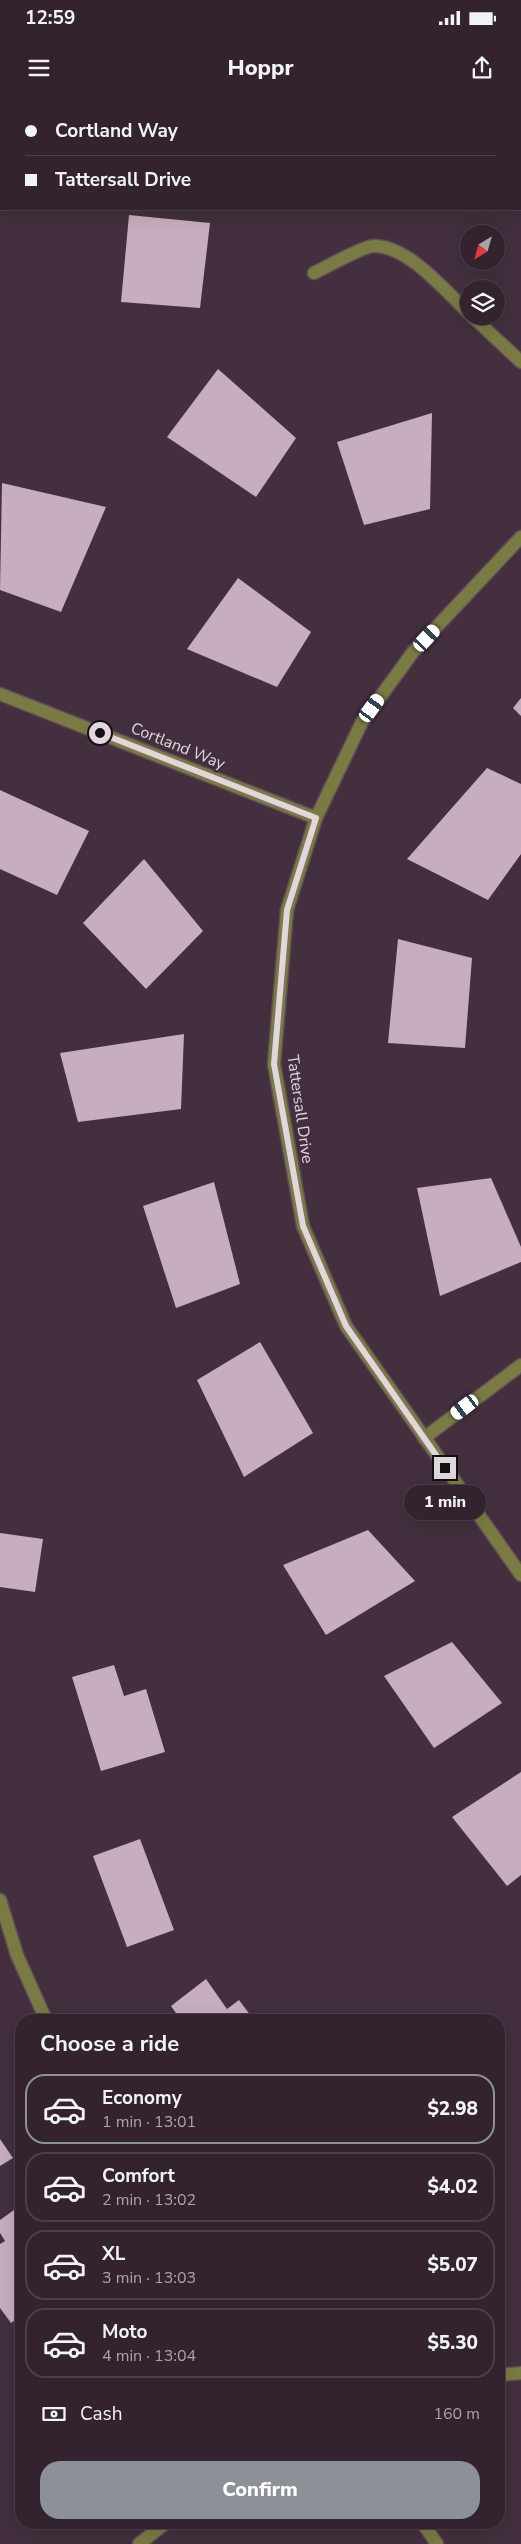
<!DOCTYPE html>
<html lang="en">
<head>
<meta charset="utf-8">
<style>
	body { margin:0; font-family:"Nunito Sans",sans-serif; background:#3a2b36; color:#f1f3f6; height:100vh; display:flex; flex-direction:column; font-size:19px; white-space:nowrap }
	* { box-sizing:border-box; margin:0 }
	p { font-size:16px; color:#a8a4aa }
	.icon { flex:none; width:28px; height:28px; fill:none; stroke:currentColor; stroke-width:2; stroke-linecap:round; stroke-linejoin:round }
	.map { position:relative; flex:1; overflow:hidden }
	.details { position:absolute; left:15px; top:1914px; width:490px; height:515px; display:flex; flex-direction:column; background:#32232e; border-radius:20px; box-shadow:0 5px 20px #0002,0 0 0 1px #4d404a }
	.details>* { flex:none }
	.hud { position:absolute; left:0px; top:0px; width:521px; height:110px; box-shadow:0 5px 20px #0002,0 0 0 1px #4d404a; display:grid; align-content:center; height:110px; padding:0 25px; background:#32232e }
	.needle { width:32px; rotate:217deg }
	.tools { position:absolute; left:460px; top:125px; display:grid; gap:10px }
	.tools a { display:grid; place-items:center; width:45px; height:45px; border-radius:50%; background:#32232e; box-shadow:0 5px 20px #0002,0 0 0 1px #4d404a; font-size:25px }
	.end { position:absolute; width:22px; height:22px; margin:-11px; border:6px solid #e2d5dd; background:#111; box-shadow:0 0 0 2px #111 }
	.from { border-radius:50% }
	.bubble { position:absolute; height:35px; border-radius:18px; background:#32232e; box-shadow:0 5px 20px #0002,0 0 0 1px #4d404a; font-size:16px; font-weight:800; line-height:35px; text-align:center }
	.car { position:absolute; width:15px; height:30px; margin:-15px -8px; border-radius:6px; box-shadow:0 0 4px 1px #0007; background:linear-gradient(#fff 24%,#345 0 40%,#fff 0 76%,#345 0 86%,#fff 0) }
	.hud b { display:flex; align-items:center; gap:18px; height:48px; font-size:19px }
	.hud b+b { border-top:1px solid #4d404a }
	.hud i { width:12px; height:12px; background:#f1f3f6 }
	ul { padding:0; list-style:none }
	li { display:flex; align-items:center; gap:15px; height:70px; margin:0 10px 8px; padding:0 15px; border:2px solid #4d404a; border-radius:20px }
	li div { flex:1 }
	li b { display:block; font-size:19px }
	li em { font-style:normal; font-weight:800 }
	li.selected { border-color:#8c9099 }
	li>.icon { width:45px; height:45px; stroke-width:1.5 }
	h2 { padding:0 25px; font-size:22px; line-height:60px }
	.pay { display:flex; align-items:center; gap:12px; height:55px; padding:0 25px; font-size:19px }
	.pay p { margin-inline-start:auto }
	.cta { display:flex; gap:10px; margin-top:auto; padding:10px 25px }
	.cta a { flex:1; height:58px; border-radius:20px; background:#8c9099; color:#fff; font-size:20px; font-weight:800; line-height:58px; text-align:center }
	.status { display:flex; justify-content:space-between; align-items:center; height:35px; padding:0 25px; background:#32232e; direction:ltr }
	.status svg { height:14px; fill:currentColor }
	header { display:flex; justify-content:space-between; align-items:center; height:65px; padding:0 25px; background:#32232e; font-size:22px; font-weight:800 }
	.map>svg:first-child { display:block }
</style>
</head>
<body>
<div class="status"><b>12:59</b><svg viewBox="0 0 49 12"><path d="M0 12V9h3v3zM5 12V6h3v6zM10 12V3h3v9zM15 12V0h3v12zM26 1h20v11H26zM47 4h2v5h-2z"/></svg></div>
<header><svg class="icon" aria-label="menu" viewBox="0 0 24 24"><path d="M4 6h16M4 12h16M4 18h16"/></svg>Hoppr<svg class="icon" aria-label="share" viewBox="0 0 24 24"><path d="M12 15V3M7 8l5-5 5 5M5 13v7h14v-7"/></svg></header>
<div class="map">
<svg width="521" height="2444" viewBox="0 0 521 2444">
	<rect width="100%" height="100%" fill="#432f3d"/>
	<g fill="#c7aebe">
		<polygon points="129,115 210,123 200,208 121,202"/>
		<polygon points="218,269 296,338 256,397 167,337"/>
		<polygon points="432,313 430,409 364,425 337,342"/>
		<polygon points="2,383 106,407 61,512 0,490"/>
		<polygon points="238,478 311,532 277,587 187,549"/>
		<polygon points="521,598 521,616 513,608"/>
		<polygon points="487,668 521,684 521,754 488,800 407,759"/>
		<polygon points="0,690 89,731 57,795 0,769"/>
		<polygon points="144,759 203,831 146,889 83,823"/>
		<polygon points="398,839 472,858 465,948 388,943"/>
		<polygon points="184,934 181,1009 78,1022 60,953"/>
		<polygon points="491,1078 521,1147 521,1162 440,1196 417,1088"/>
		<polygon points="214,1082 240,1184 176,1208 143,1106"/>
		<polygon points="260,1242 313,1333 244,1377 197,1280"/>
		<polygon points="368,1430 415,1481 326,1535 283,1465"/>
		<polygon points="0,1433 43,1439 35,1492 0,1487"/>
		<polygon points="452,1542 502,1603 434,1648 384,1576"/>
		<polygon points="114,1565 124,1596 146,1589 165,1652 101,1671 72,1577"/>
		<polygon points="521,1672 521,1775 507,1786 452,1717"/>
		<polygon points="140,1739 174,1830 127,1847 93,1756"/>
		<polygon points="206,1879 227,1909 239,1900 254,1920 181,1920 171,1906"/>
		<polygon points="0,2039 13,2058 0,2066"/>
		<polygon points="21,2105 21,2216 11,2223 0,2208 0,2144 5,2141 0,2133 0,2120"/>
	</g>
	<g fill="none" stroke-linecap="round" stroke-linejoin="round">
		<g stroke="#604d5a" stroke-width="15">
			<g id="minor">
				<path d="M314 173C326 167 362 147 373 146 408 145 445 191 469 213"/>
				<polyline points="472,216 521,262"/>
				<polyline points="521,437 413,552 362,622 316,718 287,810 274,964 303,1126 346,1226 521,1475"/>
				<polyline points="0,594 316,718"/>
				<polyline points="424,1338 521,1265"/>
				<polyline points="0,1800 17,1855 46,1920"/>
				<polyline points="499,2275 521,2273"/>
				<polyline points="422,2422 437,2444"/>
				<polyline points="139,2444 167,2422"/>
			</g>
		</g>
		<use href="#minor" stroke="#7a7b42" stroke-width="12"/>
	</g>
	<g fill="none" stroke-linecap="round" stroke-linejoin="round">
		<polyline stroke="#e2d5dd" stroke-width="6" points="100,633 316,718 287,810 274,964 303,1126 346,1226 445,1368"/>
	</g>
	<g text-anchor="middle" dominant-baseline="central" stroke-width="5" stroke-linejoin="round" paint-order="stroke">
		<g font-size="16" fill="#e2d5dd" stroke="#432f3d">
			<text transform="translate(178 646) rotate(22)">Cortland Way</text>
			<text transform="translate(300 1009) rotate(82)">Tattersall Drive</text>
		</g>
	</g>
</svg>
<div class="tools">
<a><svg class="needle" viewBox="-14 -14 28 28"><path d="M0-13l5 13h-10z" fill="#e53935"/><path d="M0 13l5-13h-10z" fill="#a8a4aa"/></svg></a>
<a><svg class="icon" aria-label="layers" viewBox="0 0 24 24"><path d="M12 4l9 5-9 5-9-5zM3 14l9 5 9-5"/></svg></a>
</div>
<i class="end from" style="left:100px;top:633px"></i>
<i class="end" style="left:445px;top:1368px"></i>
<div class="bubble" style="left:404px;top:1385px;width:82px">1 min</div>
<i class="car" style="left:427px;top:538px;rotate:43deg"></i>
<i class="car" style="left:372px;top:608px;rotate:36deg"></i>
<i class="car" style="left:465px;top:1307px;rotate:233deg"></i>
<div class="hud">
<b><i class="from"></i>Cortland Way</b>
<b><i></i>Tattersall Drive</b>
</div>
<section class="details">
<h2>Choose a ride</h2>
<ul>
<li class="selected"><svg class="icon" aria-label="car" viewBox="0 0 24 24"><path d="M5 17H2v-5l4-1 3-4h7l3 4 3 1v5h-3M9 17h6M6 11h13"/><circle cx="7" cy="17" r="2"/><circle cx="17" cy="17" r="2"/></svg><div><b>Economy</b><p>1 min · 13:01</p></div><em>$2.98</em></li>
<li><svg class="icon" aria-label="car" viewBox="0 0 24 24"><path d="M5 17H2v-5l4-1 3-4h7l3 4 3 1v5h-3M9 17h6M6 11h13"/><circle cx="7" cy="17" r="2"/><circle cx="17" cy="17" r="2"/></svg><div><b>Comfort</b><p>2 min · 13:02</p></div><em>$4.02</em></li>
<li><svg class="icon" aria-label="car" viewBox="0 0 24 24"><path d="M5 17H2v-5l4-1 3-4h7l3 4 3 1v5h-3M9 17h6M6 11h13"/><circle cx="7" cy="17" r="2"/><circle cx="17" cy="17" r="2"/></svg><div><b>XL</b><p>3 min · 13:03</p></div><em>$5.07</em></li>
<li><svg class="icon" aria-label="car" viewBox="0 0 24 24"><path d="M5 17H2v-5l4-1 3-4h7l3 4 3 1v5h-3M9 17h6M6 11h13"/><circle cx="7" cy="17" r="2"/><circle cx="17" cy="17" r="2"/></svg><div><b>Moto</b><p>4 min · 13:04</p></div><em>$5.30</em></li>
</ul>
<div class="pay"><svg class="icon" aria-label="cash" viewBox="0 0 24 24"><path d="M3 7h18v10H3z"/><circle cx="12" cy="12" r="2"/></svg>Cash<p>160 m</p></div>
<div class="cta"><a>Confirm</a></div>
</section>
</div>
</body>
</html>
